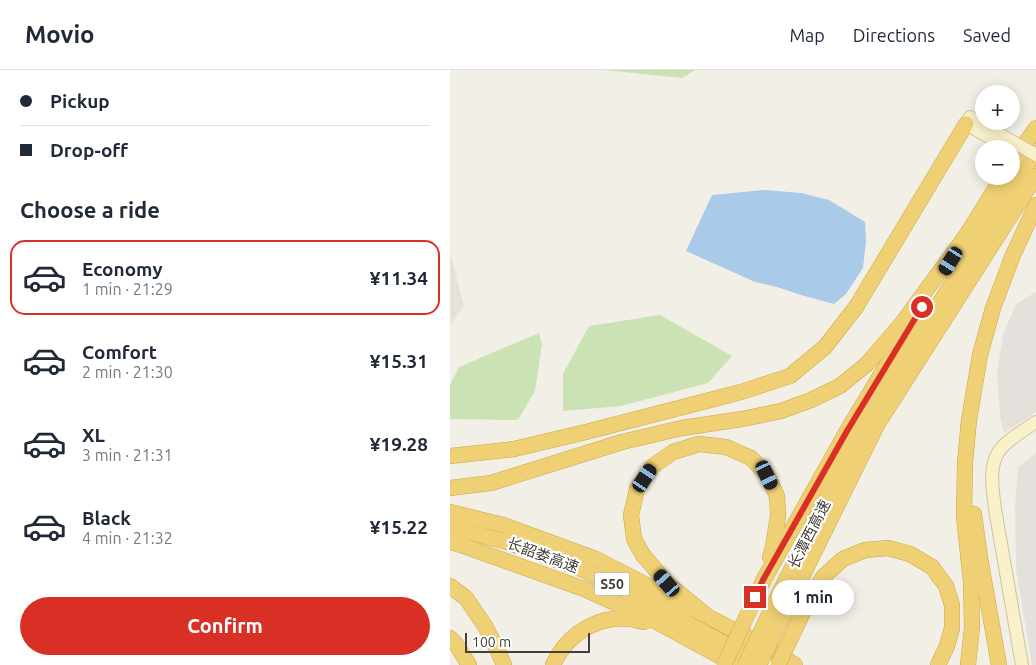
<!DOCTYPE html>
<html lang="en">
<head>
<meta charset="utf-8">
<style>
	body { margin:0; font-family:Ubuntu,"Noto Sans SC",sans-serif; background:#f6f6f7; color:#1f2937; height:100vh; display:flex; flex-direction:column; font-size:19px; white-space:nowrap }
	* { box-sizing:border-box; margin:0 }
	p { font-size:16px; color:#747a83 }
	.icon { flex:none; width:28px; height:28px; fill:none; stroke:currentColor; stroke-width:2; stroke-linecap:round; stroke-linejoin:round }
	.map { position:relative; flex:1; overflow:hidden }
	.details { display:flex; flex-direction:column; background:#fff; width:450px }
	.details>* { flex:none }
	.hud { display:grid; align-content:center; height:110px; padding:0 20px; background:#fff }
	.fabs { position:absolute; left:525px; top:15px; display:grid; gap:10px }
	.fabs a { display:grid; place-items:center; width:45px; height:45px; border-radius:50%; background:#fff; box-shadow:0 2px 12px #0003; font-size:25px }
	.scale { position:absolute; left:15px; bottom:12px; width:125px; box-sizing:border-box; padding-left:5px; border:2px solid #444037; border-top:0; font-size:14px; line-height:18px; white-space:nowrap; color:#444037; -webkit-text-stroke:4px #fff; paint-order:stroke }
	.end { position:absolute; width:22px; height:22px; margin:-11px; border:6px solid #d93025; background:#fff; box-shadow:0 0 0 2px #fff }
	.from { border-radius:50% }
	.bubble { position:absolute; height:35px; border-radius:18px; background:#fff; box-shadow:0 2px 12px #0003; font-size:16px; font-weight:700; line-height:35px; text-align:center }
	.car { position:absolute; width:15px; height:30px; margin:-15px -8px; border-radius:6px; box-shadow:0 0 4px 1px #0007; background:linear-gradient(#222 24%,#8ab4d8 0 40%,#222 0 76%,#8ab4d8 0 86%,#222 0) }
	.hud b { display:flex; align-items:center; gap:18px; height:48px; font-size:19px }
	.hud b+b { border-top:1px solid #e0e1e3 }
	.hud i { width:12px; height:12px; background:#1f2937 }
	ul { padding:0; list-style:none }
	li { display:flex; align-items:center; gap:15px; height:75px; margin:0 10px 8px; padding:0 10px; border:2px solid transparent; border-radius:15px }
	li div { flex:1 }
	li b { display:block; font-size:19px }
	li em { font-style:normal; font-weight:700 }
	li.on { border-color:#d93025 }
	li>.icon { width:45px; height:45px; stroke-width:1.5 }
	h2 { padding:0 20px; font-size:22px; line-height:60px }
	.cta { display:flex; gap:10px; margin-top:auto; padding:10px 20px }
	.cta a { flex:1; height:58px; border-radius:30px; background:#d93025; color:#fff; font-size:20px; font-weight:700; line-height:58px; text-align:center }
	header { display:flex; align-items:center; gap:30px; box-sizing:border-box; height:70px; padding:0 25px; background:#fff; border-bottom:1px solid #e0e1e3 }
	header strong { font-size:24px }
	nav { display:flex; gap:28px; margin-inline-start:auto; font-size:18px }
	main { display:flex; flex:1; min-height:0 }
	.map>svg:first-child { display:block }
</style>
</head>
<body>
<header>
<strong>Movio</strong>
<nav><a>Map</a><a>Directions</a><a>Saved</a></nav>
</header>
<main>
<section class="details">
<div class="hud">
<b><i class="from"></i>Pickup</b>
<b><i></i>Drop-off</b>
</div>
<h2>Choose a ride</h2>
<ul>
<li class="on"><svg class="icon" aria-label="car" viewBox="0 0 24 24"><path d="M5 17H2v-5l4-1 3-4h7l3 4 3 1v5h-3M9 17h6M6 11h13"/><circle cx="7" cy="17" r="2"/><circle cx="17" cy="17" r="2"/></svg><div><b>Economy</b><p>1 min · 21:29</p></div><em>¥11.34</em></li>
<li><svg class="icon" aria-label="car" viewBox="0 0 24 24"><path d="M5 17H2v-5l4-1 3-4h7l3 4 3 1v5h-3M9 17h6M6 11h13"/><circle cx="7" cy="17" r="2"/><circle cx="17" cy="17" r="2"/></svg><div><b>Comfort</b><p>2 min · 21:30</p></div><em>¥15.31</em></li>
<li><svg class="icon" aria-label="car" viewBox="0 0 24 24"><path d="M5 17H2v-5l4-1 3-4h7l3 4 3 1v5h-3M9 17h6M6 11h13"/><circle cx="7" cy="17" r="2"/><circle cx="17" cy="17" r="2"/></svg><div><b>XL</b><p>3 min · 21:31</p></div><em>¥19.28</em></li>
<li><svg class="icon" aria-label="car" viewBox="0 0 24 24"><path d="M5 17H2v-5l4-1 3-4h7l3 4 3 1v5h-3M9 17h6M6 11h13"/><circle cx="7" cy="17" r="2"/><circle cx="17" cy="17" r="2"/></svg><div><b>Black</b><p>4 min · 21:32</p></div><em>¥15.22</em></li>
</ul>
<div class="cta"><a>Confirm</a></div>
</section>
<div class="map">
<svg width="586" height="595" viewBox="0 0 586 595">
	<rect width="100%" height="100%" fill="#f2efe7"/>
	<polygon fill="#e5e2d6" points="0,183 14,236 0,255"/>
	<g fill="#e4e1dc">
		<polygon points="586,222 586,342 554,363 550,346 547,303 553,265 566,234"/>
		<polygon points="586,383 586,595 582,595 566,500 565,436 568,397"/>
	</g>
	<g fill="#cae2b4">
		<polygon points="154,0 245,0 232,8"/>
		<polygon points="210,245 282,286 258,313 171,336 113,341 113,304 139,256"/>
		<polygon points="89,263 92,274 85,321 68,350 0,349 0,315 9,297"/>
	</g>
	<polygon fill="#a9cae9" points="315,120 351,123 379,130 415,152 416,171 413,198 396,224 384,234 351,225 327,217 305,212 236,181 262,125"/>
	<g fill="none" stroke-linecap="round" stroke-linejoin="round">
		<g stroke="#cdc49b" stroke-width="14">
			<g id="secondary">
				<polyline points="558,69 520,47 516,54 560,79"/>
				<path d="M572 595 545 439C543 421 538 397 549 381 558 369 573 361 586 352"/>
			</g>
		</g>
		<g stroke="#cea645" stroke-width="16">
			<g id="highway">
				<polyline points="561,94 586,58"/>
				<polyline points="514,169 553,106"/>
				<polyline points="0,386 64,379 136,362 291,322 340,306 375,277 406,237 516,54"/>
				<polyline points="0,418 41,413 172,372 232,358 292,349 331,341 361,330 390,316 417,294 453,252 520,160"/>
				<polyline points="0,442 53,455 146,489 319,578 345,595"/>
				<polyline points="524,444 530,488 549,595"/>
				<polyline points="0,457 57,472 136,501 219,543 310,593"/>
				<polyline points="0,472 11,475 134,519 205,551 286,595"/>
				<polyline points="313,511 397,361 464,250"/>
				<polyline points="0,516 16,528 35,556 47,579 54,595"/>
				<polyline points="330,522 416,349 586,81"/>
				<polyline points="341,529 427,355 586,106"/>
				<polyline points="355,538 373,507 393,489 415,480 438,478 460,484 482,497 496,516 502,535 502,558 497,576 488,595"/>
				<polyline points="257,546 217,513 193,485 184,469 181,445 187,419 203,396 223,382 249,374 276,377 301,388 317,405 327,426 328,446 323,477 320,487"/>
				<polyline points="0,568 6,574 19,595"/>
				<path d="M103 595C119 560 156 540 194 552"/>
				<polyline points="518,595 522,557 521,513 514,446 515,393 519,350 530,285 543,238 563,185 586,135"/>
			</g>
		</g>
		<use href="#secondary" stroke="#f9f1ca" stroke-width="12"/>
		<use href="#highway" stroke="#f0d074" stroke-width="15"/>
		<g stroke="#cdc49b" stroke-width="14" stroke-linecap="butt">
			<polyline id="secondary-bridge" points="558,69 586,85"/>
		</g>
		<g stroke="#cea645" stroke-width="16" stroke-linecap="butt">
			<g id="highway-bridge">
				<polyline points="274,595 313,511"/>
				<polyline points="295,595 330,522"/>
				<polyline points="309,595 341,529"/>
				<polyline points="328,595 355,538"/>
			</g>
		</g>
		<use href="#secondary-bridge" stroke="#f9f1ca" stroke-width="12"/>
		<use href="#highway-bridge" stroke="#f0d074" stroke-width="15"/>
	</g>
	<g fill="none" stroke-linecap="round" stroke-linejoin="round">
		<polyline stroke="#d93025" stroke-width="6" points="305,527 313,510 397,361 472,237"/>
	</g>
	<g text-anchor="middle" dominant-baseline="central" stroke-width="4.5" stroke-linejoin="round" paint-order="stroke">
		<rect fill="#fff" stroke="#7c7973" stroke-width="1" x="144.5" y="502.5" width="35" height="23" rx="4"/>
		<g font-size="14" font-weight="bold" fill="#444037">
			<text x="162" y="514">S50</text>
		</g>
		<g font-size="15" fill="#444037" stroke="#fff">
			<text transform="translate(359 464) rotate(-63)">长潭西高速</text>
			<text transform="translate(93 485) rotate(20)">长韶娄高速</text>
		</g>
	</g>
</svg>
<div class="fabs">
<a>+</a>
<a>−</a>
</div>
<div class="scale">100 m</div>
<i class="end from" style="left:472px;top:237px"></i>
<i class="end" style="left:305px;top:527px"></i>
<div class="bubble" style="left:322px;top:510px;width:82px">1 min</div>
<i class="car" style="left:501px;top:191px;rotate:212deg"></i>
<i class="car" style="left:317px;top:405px;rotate:155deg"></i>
<i class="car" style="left:195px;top:408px;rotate:33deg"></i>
<i class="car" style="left:217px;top:513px;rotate:319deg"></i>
</div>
</main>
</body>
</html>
